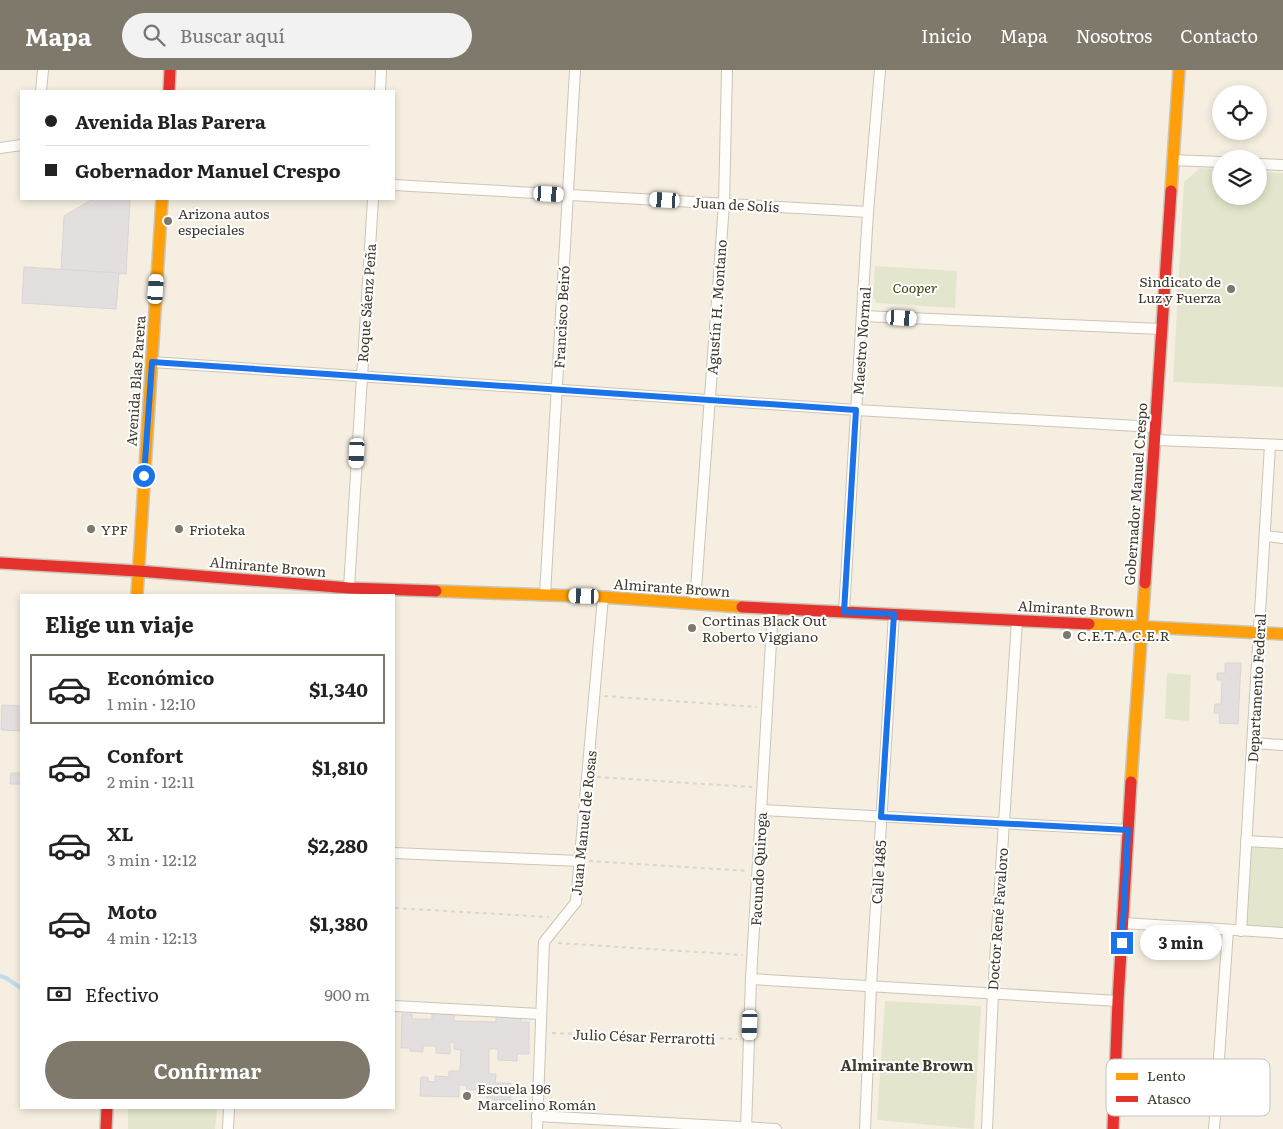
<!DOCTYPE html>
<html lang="es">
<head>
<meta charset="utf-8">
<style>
	body { margin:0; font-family:Literata,serif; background:#f2f2f2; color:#222; height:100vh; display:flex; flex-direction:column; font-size:19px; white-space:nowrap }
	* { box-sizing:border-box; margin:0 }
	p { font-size:16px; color:#767676 }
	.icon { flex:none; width:28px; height:28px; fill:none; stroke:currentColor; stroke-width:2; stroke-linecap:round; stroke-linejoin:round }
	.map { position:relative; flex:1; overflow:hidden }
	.details { position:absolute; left:20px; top:524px; width:375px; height:515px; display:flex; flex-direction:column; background:#fff; border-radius:0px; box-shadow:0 2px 8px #0003 }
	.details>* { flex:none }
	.banner { position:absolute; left:20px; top:20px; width:375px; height:110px; border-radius:0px; box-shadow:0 2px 8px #0003; display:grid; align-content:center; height:110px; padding:0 25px; background:#fff }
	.controls { position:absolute; left:1212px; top:15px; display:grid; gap:10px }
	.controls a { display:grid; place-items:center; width:55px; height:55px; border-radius:50%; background:#fff; box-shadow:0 2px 8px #0003; font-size:25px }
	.end { position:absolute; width:22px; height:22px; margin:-11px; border:6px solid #1a73e8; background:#fff; box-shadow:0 0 0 2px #fff }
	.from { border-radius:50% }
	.bubble { position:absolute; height:35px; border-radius:18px; background:#fff; box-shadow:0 2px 8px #0003; font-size:16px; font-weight:700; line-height:35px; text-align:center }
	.car { position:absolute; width:15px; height:30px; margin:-15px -8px; border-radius:6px; box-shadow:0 0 4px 1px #0007; background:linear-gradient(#fff 24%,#345 0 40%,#fff 0 76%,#345 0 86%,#fff 0) }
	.banner b { display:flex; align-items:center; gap:18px; height:48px; font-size:19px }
	.banner b+b { border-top:1px solid #e0e0e0 }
	.banner i { width:12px; height:12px; background:#222 }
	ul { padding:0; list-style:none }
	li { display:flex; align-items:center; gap:15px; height:70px; margin:0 10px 8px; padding:0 15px; border:2px solid transparent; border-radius:0px }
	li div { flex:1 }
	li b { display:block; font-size:19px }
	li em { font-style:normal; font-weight:700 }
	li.selected { border-color:#7f796b }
	li>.icon { width:45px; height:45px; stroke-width:1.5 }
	h2 { padding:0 25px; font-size:22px; line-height:60px }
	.pay { display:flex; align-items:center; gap:12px; height:55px; padding:0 25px; font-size:19px }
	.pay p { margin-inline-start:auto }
	.cta { display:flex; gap:10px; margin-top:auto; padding:10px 25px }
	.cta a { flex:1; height:58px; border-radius:30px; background:#7f796b; color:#fff; font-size:20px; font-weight:700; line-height:58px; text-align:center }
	header { display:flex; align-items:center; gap:30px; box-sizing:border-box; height:70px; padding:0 25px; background:#7f796b; color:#fff }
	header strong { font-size:24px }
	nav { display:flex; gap:28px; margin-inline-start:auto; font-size:18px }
	.search { width:350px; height:45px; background:#f2f2f2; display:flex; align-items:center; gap:12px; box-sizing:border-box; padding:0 18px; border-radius:28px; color:#767676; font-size:19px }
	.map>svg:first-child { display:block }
</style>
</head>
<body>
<header>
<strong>Mapa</strong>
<div class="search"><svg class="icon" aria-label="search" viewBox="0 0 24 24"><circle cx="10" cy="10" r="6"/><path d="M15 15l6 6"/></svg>Buscar aquí</div>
<nav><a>Inicio</a><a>Mapa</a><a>Nosotros</a><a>Contacto</a></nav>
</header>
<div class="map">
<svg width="1283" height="1059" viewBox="0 0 1283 1059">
	<rect width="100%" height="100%" fill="#f6efe1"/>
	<g fill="#e3e6cc">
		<polygon points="1200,98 1221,99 1221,126 1259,126 1259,102 1283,103 1283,317 1173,312 1184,112"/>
		<polygon points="875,196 957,201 955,238 877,233 873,227"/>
		<polygon points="1167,603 1191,605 1189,651 1165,649"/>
		<polygon points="1246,771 1283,773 1283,863 1241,861"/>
		<polygon points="885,931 981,936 974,1059 877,1050"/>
		<polygon points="128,1038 217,1038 215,1059 128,1059"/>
	</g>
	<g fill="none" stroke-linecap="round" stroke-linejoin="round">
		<polyline stroke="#bfdcee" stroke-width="4" points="0,906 6,908 21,918"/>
	</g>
	<g fill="#e2dfde" stroke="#d8d5d5">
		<polygon points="93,129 130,130 126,204 61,200 64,146"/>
		<polygon points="24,197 119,203 116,239 22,233"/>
		<polygon points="1225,593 1241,593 1238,654 1219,653 1220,643 1214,643 1215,634 1221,634 1222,610 1217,610 1217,603 1225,603"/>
		<polygon points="2,635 21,636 21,661 1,660"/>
		<polygon points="11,703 21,703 21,714 10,714"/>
		<polygon points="432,943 454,944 454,951 496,952 496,944 521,944 521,952 529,952 529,984 517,984 517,991 498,990 498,979 489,979 489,1004 496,1004 495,1013 511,1013 511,1030 487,1030 487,1016 479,1015 479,1020 467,1020 466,1015 459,1015 459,1027 420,1026 421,1007 428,1007 428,1011 435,1012 435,1006 449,1007 449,1001 460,1001 461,980 454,979 454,972 450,972 450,984 436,983 436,976 423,976 423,982 410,981 410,978 401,978 402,944 412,944 412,949 432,949"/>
	</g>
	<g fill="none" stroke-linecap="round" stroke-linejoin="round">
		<g stroke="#cbc5b8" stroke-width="12">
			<g id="street">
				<polyline points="41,21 43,0"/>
				<polyline points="380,21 381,0"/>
				<polyline points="0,78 21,75"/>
				<polyline points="1173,90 1221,92"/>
				<polyline points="1259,94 1283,95"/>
				<polyline points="394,115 868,142"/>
				<polyline points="862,246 1161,259"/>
				<polyline points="152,292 856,340 1155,357"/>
				<polyline points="1155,370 1283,375"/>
				<polyline points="1265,466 1283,468"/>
				<polyline points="349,518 373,129"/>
				<polyline points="545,525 575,0"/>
				<polyline points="695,533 724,134 727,0"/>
				<polyline points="844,542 868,142 880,0"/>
				<polyline points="1252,673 1283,675"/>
				<polyline points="761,740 1128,760"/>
				<polyline points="1246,771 1283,773"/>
				<polyline points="394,783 580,791"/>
				<polyline points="1123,853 1283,863"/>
				<polyline points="1241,861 1270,375"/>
				<polyline points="751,909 1118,931"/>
				<polyline points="394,936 540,944"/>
				<polyline points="537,1046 776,1059"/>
				<polyline points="228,1059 229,1038"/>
				<polyline points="537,1059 544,872 576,832 603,527"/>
				<polyline points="746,1059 751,909 773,539"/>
				<polyline points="865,1059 871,916 894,544"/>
				<polyline points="987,1059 993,923 1017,550"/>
				<polyline points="1214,1059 1228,860"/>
			</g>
		</g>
		<g stroke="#cbc5b8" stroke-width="14">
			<g id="slow">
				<polyline points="1171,121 1179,0"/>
				<polyline points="436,521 603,527 742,537"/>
				<polyline points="137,525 162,129"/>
				<polyline points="1089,554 1283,564"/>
				<polyline points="1131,712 1145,513"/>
			</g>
		</g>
		<g stroke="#cbc5b8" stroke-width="14">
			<g id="jam">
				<polyline points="169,21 170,0"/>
				<polyline points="0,493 138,501 349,518 436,521"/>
				<polyline points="1145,513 1171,121"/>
				<polyline points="742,537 1089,554"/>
				<polyline points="106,1059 107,1038"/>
				<polyline points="1113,1059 1118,931 1131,712"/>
			</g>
		</g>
		<g stroke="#d8d6d3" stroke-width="2" stroke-dasharray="4 4" stroke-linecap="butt">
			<polyline points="604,626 757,637"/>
			<polyline points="597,707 752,717"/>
			<polyline points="589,791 747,801"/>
			<polyline points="395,838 549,847"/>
			<polyline points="558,873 743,885"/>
			<polyline points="552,963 737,969"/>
		</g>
		<use href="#street" stroke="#fefdfa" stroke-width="10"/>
		<use href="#slow" stroke="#ff9f0a" stroke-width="11"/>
		<use href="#jam" stroke="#e5322d" stroke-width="11"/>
	</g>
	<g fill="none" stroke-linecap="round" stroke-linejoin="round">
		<polyline stroke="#1a73e8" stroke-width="6" points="144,406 152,292 856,340 844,542 894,544 881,747 1128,760 1122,873"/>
	</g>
	<g fill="#7f796b" stroke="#fff" stroke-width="2">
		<circle cx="168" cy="151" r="5"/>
		<circle cx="1231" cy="219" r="5"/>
		<circle cx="91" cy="459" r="5"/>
		<circle cx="179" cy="459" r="5"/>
		<circle cx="692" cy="558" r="5"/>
		<circle cx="1067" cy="565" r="5"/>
		<circle cx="467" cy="1026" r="5"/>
	</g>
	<g text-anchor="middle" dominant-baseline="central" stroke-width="4" stroke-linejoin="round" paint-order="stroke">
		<g font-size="14" fill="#3f392c" stroke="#fff">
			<text transform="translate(736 134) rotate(3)">Juan de Solís</text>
			<text transform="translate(366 233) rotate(-86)">Roque Sáenz Peña</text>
			<text transform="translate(716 237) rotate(-86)">Agustín H. Montano</text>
			<text transform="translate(561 247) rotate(-87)">Francisco Beiró</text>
			<text transform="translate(861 271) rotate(-86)">Maestro Normal</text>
			<text transform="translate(135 311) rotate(-86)">Avenida Blas Parera</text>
			<text transform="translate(1135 424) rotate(-86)">Gobernador Manuel Crespo</text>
			<text transform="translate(268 496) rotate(5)">Almirante Brown</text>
			<text transform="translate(672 517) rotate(4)">Almirante Brown</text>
			<text transform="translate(1076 538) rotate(3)">Almirante Brown</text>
			<text transform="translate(1256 618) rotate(-87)">Departamento Federal</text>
			<text transform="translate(583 753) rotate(-84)">Juan Manuel de Rosas</text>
			<text transform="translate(758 799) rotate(-87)">Facundo Quiroga</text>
			<text transform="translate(878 802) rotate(-86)">Calle 1485</text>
			<text transform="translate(997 849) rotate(-86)">Doctor René Favaloro</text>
			<text transform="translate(644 966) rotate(2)">Julio César Ferrarotti</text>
		</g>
		<g font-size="14" fill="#3f392c" stroke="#fff" text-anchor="start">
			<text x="178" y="143">Arizona autos<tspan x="178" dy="16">especiales</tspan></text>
			<text x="1221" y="211" text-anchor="end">Sindicato de<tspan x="1221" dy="16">Luz y Fuerza</tspan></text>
			<text x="101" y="459">YPF</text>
			<text x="189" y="459">Frioteka</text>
			<text x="702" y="550">Cortinas Black Out<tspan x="702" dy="16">Roberto Viggiano</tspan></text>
			<text x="1077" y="565">C.E.T.A.C.E.R</text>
			<text x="477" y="1018">Escuela 196<tspan x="477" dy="16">Marcelino Román</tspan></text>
		</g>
		<g font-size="14" font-style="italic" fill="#394510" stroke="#fff">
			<text x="915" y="217">Cooper</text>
		</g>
		<g font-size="15" font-weight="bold" fill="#3f392c" stroke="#fff">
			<text x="907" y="994">Almirante Brown</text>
		</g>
	</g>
	<rect x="1106" y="989" width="164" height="57" rx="8" fill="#fff" stroke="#c5c4c0" stroke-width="1"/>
	<rect x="1116" y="1003" width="22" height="7" fill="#ff9f0a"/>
	<rect x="1116" y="1026" width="22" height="6" fill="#e5322d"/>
	<g font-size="14" fill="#3f392c">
		<text x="1147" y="1011">Lento</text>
		<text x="1147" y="1034">Atasco</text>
	</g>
</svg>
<div class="controls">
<a><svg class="icon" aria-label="locate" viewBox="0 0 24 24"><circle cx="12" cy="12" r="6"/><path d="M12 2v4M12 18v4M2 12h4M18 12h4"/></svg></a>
<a><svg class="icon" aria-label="layers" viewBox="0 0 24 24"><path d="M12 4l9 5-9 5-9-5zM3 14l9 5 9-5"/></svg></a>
</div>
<i class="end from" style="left:144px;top:406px"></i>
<i class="end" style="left:1122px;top:873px"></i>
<div class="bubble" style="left:1140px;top:855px;width:82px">3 min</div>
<i class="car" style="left:549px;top:124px;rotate:93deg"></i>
<i class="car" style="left:665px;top:130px;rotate:273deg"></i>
<i class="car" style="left:156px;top:219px;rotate:4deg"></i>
<i class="car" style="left:902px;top:248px;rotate:93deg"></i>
<i class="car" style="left:357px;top:383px;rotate:183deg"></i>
<i class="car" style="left:584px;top:526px;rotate:272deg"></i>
<i class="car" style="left:750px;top:955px;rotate:182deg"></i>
<div class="banner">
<b><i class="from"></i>Avenida Blas Parera</b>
<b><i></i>Gobernador Manuel Crespo</b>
</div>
<section class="details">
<h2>Elige un viaje</h2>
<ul>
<li class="selected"><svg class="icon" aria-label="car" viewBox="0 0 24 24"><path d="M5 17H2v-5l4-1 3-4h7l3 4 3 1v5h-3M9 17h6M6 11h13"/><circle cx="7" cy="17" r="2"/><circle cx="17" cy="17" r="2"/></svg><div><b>Económico</b><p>1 min · 12:10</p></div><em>$1,340</em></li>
<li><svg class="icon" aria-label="car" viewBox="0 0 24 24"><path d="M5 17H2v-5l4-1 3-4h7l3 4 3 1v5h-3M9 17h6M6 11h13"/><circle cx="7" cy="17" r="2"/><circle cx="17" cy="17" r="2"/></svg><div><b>Confort</b><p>2 min · 12:11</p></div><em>$1,810</em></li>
<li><svg class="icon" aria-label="car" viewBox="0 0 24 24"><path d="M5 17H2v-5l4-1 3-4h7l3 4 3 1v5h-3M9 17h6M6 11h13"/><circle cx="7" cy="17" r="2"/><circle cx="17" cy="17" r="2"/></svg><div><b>XL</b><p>3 min · 12:12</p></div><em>$2,280</em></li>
<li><svg class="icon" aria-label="car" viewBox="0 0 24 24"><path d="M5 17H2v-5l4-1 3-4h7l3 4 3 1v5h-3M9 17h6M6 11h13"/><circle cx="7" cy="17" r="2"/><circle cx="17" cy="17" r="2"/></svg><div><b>Moto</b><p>4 min · 12:13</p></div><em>$1,380</em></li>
</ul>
<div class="pay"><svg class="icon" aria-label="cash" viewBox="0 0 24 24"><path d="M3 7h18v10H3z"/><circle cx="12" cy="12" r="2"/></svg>Efectivo<p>900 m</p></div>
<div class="cta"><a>Confirmar</a></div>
</section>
</div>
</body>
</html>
